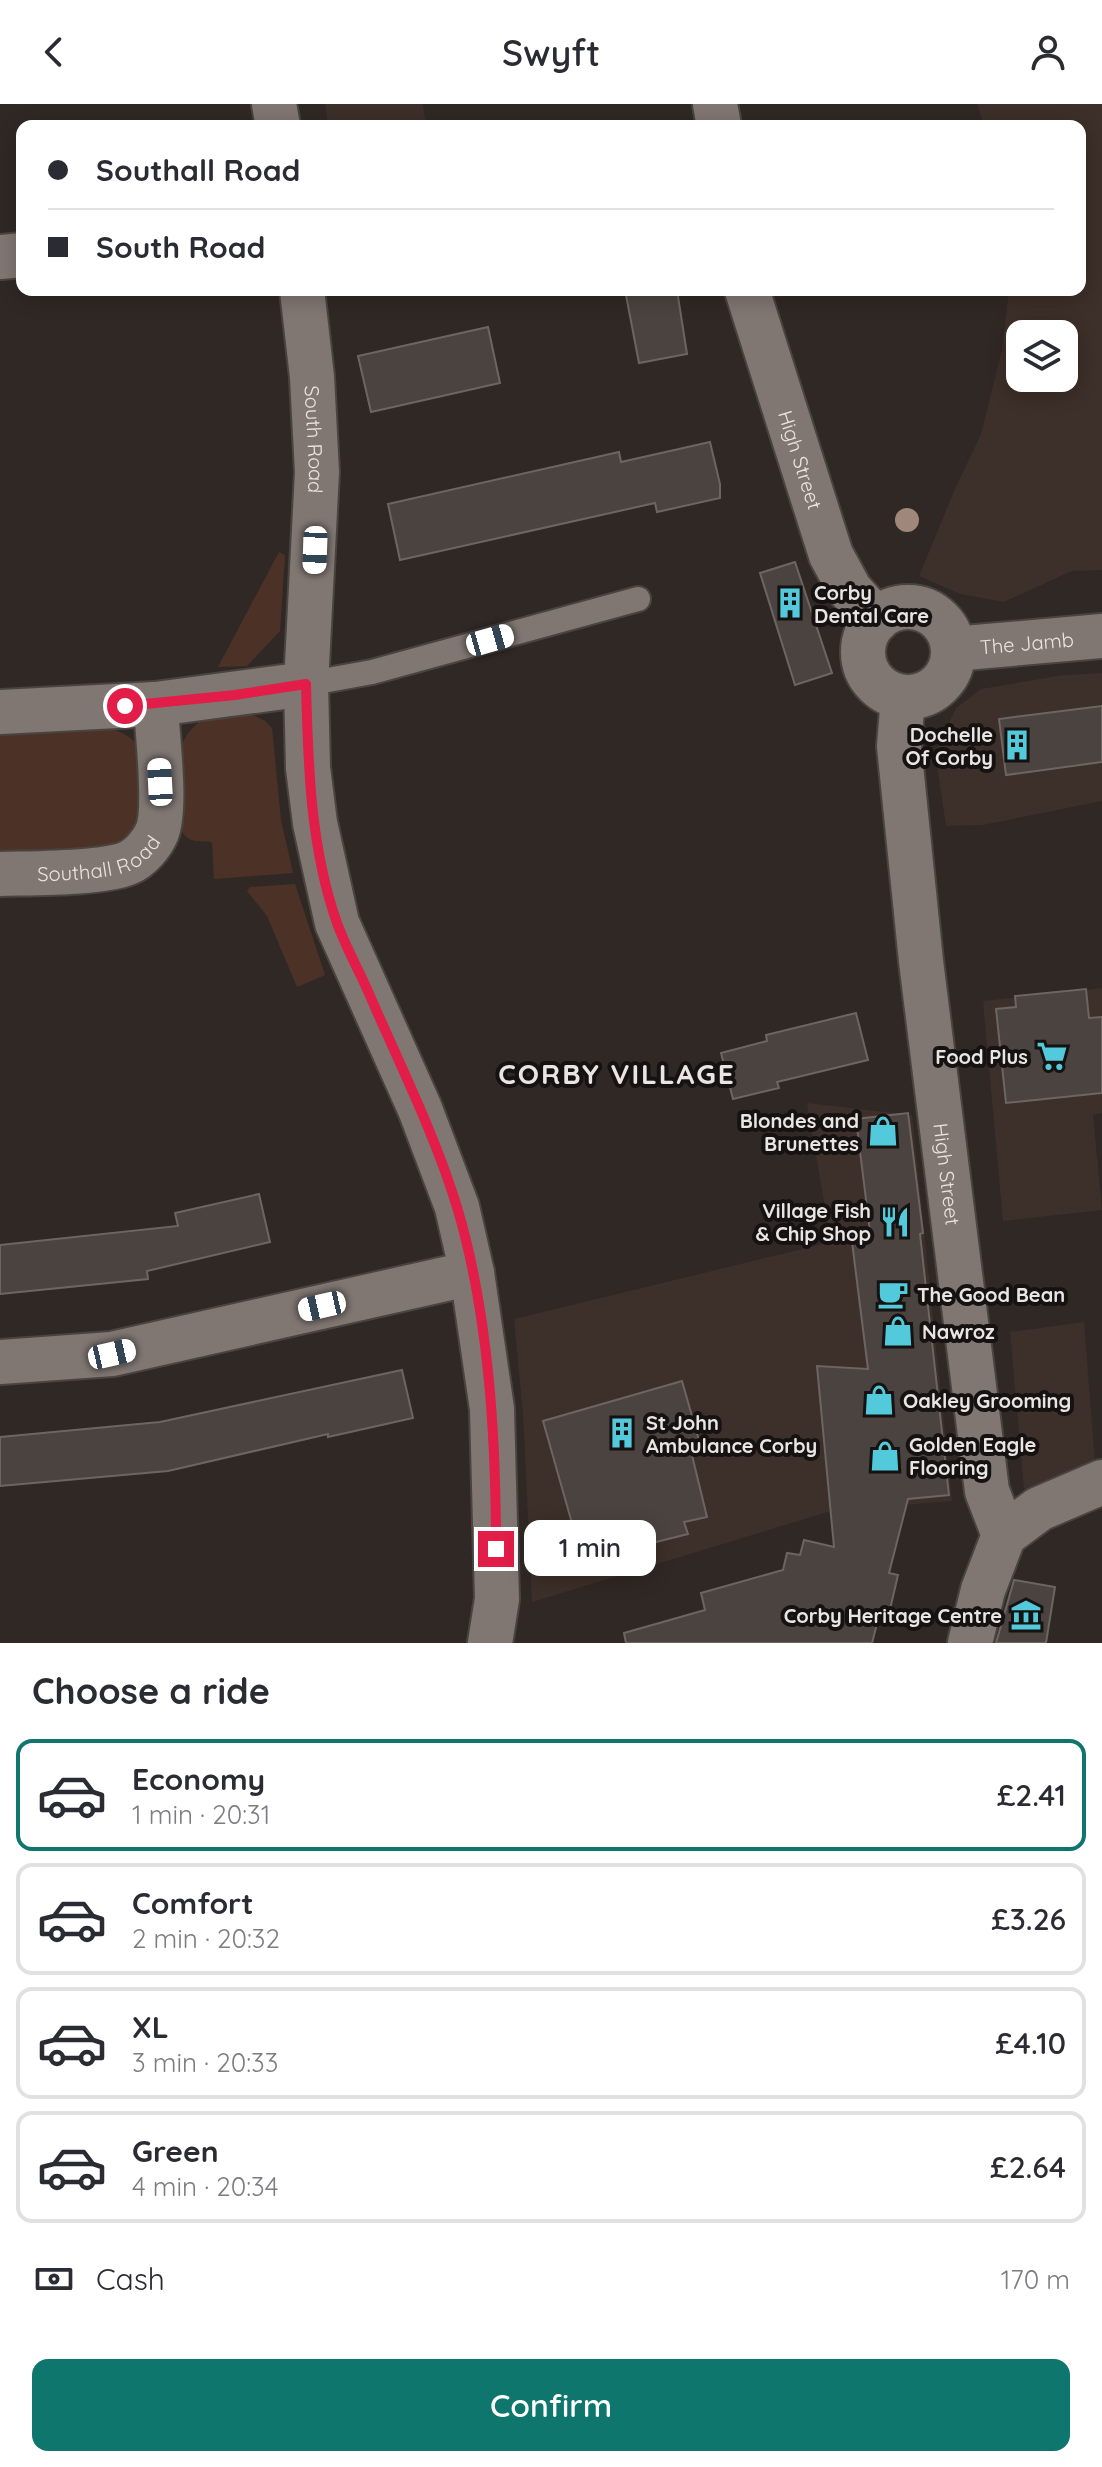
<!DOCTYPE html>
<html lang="en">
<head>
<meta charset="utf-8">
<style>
	body { margin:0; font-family:Quicksand,sans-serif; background:#f7f7f7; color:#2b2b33; height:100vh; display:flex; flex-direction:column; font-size:30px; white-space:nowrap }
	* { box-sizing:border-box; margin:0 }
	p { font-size:26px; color:#7c7c81 }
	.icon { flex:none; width:44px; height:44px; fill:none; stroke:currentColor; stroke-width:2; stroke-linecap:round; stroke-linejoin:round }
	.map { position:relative; height:1539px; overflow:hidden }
	.side { display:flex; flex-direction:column; background:#fff; flex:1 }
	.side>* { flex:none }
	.top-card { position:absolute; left:16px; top:16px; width:1070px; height:176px; border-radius:16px; box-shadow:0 4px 20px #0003; display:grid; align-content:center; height:176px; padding:0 32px; background:#fff }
	.tools { position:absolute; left:1006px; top:216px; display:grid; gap:16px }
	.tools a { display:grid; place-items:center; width:72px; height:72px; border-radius:16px; background:#fff; box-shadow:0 4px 20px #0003; font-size:40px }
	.end { position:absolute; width:36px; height:36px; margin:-18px; border:10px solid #e11d48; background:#fff; box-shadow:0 0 0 4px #fff }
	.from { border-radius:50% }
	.bubble { position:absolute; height:56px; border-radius:16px; background:#fff; box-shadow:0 4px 20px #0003; font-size:26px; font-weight:600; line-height:56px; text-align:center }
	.car { position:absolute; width:24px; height:48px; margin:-24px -12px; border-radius:10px; box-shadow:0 0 6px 2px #0007; background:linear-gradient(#fff 24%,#345 0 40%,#fff 0 76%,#345 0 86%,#fff 0) }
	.top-card b { display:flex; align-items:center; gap:28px; height:76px; font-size:30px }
	.top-card b+b { border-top:2px solid #e1e1e2 }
	.top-card i { width:20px; height:20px; background:#2b2b33 }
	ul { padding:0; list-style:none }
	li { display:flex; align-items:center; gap:24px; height:112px; margin:0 16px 12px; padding:0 16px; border:4px solid #e1e1e2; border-radius:16px }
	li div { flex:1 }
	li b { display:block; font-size:30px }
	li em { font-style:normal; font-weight:600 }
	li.selected { border-color:#0f766e }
	li>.icon { width:72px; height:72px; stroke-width:1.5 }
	h2 { padding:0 32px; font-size:36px; line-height:96px }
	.pay { display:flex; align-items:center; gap:20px; height:88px; padding:0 32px; font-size:30px }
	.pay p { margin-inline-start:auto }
	.button { display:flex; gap:16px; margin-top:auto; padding:16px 32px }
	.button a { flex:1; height:92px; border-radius:16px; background:#0f766e; color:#fff; font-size:32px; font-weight:600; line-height:92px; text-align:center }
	header { display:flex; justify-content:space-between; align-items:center; height:104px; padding:0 32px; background:#fff; font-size:36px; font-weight:600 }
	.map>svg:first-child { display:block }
</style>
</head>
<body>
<header><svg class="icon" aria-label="back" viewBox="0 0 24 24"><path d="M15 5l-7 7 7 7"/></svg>Swyft<svg class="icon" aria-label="person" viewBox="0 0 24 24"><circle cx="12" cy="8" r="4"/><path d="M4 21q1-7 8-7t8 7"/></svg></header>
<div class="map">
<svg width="1102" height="1539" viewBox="0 0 1102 1539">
	<rect width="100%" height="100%" fill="#302825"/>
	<g fill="#3d2f29" fill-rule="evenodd">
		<polygon points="325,0 423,0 426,22 328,22"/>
		<path d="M977 0H1102V466L1072 467 1004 498 960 490 919 472 954 387 981 330 1002 246 1009 186H1080V22H984ZM1020 230H1064V274H1020Z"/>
		<polygon points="1102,569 1102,697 983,721 946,722 935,648 956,604 981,585 1064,571"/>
		<polygon points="1102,884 1102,1009 1093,1011 1102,1106 1003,1117 983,897"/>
		<polygon points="807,999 912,1011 952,1397 831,1407 532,1498 523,1310 514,1215 831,1138"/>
		<polygon points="1084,1218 1095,1358 1024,1385 1010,1228"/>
	</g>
	<g fill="#4c3226">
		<polygon points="279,448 285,451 280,527 247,562 218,563"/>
		<path d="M249 609 265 617 272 624 281 716 293 769 214 775 212 738C205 737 194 739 188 734 177 727 179 711 178 699 176 665 173 628 211 612 222 607 238 610 249 609Z"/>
		<path d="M96 621C112 624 135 630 141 649 144 657 141 671 140 680 139 716 142 734 101 746L0 751V627Z"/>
		<polygon points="295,780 325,871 297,883 267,812 247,787 250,783"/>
	</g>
	<g fill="#4b433f" stroke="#6d6561" stroke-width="2">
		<polygon points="625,186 677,186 687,250 639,259"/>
		<polygon points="488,223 500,279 371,308 358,252"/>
		<polygon points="710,338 720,380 720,394 657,408 655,399 400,456 388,400 619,348 621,358"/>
		<polygon points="795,458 832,569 795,581 760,469"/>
		<polygon points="1102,602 1102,658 1006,671 999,615"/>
		<polygon points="1086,885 1089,914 1102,913 1102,989 1006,999 996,905 1016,903 1015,892"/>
		<polygon points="856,909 868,956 777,978 779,984 733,995 721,949 767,937 766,931"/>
		<polygon points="908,1009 923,1129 920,1130 949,1391 908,1395 889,1469 898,1471 888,1514 879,1512 872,1539 626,1539 624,1529 705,1506 701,1489 783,1466 787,1449 800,1451 804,1436 834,1443 817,1262 868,1265 852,1138 871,1136 856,1015"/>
		<polygon points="259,1090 270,1138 147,1167 148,1175 0,1190 0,1141 178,1122 175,1109"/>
		<polygon points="402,1266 413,1314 328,1333 328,1330 168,1367 0,1382 0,1333 160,1318"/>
		<polygon points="682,1277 700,1340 690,1343 707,1413 684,1418 688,1430 644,1441 643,1435 581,1451 543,1317"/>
		<polygon points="1014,1476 1055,1483 1046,1539 996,1539"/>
	</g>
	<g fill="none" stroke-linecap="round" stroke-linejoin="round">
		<g stroke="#4a4441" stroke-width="28">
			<polyline id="lane" points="306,580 372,568 638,495"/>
		</g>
		<g stroke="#4a4441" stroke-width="48">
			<g id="street">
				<polyline points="274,0 278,22"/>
				<polyline points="0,153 22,151"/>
				<path id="s1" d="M302 186 312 273 317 368 306 580 308 664 315 719 337 819 420 1005 457 1103 472 1169 492 1305 497 1495 490 1539"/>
				<polyline points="0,608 156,600 306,580"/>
				<path id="s2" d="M0 770C31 769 102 770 128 759 140 754 152 740 157 728 167 703 157 631 156 600"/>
				<polyline points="0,1258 112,1250 472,1169"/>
				<polyline points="1004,1431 1039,1405 1102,1378"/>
			</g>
		</g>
		<g stroke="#4a4441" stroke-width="48">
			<g id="secondary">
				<polyline points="715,0 719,22"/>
				<path id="s3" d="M747 186 831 451 850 486 877 516"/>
				<circle cx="908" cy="548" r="45"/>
				<path id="s4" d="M953 545 1102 532"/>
				<path id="s5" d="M903 593 899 642 921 857 987 1387 1004 1431 983 1486 970 1539"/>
			</g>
		</g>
		<use href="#lane" stroke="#807773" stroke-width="24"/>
		<use href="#street" stroke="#807773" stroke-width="44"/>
		<use href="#secondary" stroke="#807773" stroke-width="44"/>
	</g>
	<circle fill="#a0877b" cx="907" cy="416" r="12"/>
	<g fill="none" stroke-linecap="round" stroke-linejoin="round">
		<path stroke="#e11d48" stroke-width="10" d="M125 602 235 591 306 580C308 659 310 743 337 819 345 841 357 863 367 885 398 957 434 1028 457 1103 489 1210 496 1334 496 1445"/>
	</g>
	<defs>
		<g id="building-bare" transform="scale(2.4)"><path d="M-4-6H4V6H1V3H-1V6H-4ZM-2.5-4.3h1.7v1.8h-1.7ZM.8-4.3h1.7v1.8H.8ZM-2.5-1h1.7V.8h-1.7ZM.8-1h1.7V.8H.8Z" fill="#53cadc" stroke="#151211" stroke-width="2.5" paint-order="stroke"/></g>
		<g id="supermarket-bare" transform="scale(2.4)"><path d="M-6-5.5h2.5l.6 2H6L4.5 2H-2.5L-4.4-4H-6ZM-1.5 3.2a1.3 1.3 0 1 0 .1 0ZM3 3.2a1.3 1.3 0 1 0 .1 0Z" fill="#53cadc" stroke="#151211" stroke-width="2.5" paint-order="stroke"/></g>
		<g id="shop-bare" transform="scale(2.4)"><path d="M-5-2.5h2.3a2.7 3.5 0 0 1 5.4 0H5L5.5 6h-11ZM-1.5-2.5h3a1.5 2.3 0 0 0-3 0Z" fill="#53cadc" stroke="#151211" stroke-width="2.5" paint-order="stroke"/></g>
		<g id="restaurant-bare" transform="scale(2.4)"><path d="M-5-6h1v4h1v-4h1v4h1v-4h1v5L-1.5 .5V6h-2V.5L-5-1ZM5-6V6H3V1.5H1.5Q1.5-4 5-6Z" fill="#53cadc" stroke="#151211" stroke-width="2.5" paint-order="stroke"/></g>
		<g id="cafe-bare" transform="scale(2.4)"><path d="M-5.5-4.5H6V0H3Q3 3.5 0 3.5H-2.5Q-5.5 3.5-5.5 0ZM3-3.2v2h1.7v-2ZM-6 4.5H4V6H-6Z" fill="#53cadc" stroke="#151211" stroke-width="2.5" paint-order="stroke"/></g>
		<g id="museum-bare" transform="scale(2.4)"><path d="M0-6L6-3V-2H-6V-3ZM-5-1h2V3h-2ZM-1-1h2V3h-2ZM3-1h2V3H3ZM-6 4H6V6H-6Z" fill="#53cadc" stroke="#151211" stroke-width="2.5" paint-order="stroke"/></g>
	</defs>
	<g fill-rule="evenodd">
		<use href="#building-bare" x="790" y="499"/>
		<use href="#building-bare" x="1017" y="641"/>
		<use href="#supermarket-bare" x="1052" y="952"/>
		<use href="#shop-bare" x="883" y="1027"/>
		<use href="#restaurant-bare" x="895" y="1118"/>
		<use href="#cafe-bare" x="893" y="1190"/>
		<use href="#shop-bare" x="898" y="1227"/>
		<use href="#shop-bare" x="879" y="1296"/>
		<use href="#building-bare" x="622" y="1329"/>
		<use href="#shop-bare" x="885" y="1352"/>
		<use href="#museum-bare" x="1026" y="1511"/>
	</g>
	<g text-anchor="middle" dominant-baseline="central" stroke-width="8" stroke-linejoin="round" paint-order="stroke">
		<g font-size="20" fill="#eae5e2" stroke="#151211">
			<text stroke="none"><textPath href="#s1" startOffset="150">South Road</textPath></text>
			<text stroke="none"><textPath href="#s3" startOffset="178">High Street</textPath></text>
			<text stroke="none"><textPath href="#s4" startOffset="74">The Jamb</textPath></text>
			<text stroke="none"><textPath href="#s2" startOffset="102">Southall Road</textPath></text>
			<text stroke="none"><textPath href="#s5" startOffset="480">High Street</textPath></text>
		</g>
		<g font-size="20" font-weight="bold" fill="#eae5e2" stroke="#151211" text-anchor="start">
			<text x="814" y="488">Corby<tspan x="814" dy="23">Dental Care</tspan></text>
			<text x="993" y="630" text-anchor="end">Dochelle<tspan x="993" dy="23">Of Corby</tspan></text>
			<text x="1028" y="952" text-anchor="end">Food Plus</text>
			<text x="859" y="1016" text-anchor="end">Blondes and<tspan x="859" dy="23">Brunettes</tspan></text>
			<text x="871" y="1106" text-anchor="end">Village Fish<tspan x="871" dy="23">&amp; Chip Shop</tspan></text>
			<text x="917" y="1190">The Good Bean</text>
			<text x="922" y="1227">Nawroz</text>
			<text x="903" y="1296">Oakley Grooming</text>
			<text x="646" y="1318">St John<tspan x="646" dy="23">Ambulance Corby</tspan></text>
			<text x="909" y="1340">Golden Eagle<tspan x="909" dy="23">Flooring</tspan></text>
			<text x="1002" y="1511" text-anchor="end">Corby Heritage Centre</text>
		</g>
		<g font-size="28" font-weight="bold" letter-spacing="2" fill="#eae5e2" stroke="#151211">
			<text x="617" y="969">CORBY VILLAGE</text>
		</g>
	</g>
</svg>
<div class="tools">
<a><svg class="icon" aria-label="layers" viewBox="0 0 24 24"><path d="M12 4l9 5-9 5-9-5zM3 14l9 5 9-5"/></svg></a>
</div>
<i class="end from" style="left:125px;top:602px"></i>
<i class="end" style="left:496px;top:1445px"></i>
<div class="bubble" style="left:524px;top:1416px;width:132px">1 min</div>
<i class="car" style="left:315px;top:446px;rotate:182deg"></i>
<i class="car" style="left:490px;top:536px;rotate:74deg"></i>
<i class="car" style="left:160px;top:678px;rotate:357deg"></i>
<i class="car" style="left:322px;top:1202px;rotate:257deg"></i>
<i class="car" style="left:112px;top:1250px;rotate:77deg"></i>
<div class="top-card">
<b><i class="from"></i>Southall Road</b>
<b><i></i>South Road</b>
</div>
</div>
<section class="side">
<h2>Choose a ride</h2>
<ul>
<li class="selected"><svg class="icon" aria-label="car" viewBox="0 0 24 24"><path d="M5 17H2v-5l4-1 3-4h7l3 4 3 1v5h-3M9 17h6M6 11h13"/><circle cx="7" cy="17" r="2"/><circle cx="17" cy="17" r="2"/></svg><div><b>Economy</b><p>1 min · 20:31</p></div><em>£2.41</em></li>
<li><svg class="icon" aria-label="car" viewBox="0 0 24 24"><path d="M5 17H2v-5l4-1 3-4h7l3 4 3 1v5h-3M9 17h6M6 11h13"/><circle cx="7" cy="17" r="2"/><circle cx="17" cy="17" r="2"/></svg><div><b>Comfort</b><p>2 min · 20:32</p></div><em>£3.26</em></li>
<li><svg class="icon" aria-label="car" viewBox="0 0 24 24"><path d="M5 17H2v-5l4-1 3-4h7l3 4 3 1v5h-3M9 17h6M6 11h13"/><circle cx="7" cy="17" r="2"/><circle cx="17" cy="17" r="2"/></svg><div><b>XL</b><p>3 min · 20:33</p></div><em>£4.10</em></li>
<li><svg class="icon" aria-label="car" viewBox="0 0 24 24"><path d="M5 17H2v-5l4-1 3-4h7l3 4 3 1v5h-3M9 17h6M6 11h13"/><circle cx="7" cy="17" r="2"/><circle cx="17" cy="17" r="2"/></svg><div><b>Green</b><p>4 min · 20:34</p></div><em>£2.64</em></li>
</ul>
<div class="pay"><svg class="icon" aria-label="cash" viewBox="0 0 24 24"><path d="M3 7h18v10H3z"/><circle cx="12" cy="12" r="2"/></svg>Cash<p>170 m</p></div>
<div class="button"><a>Confirm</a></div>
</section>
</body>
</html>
